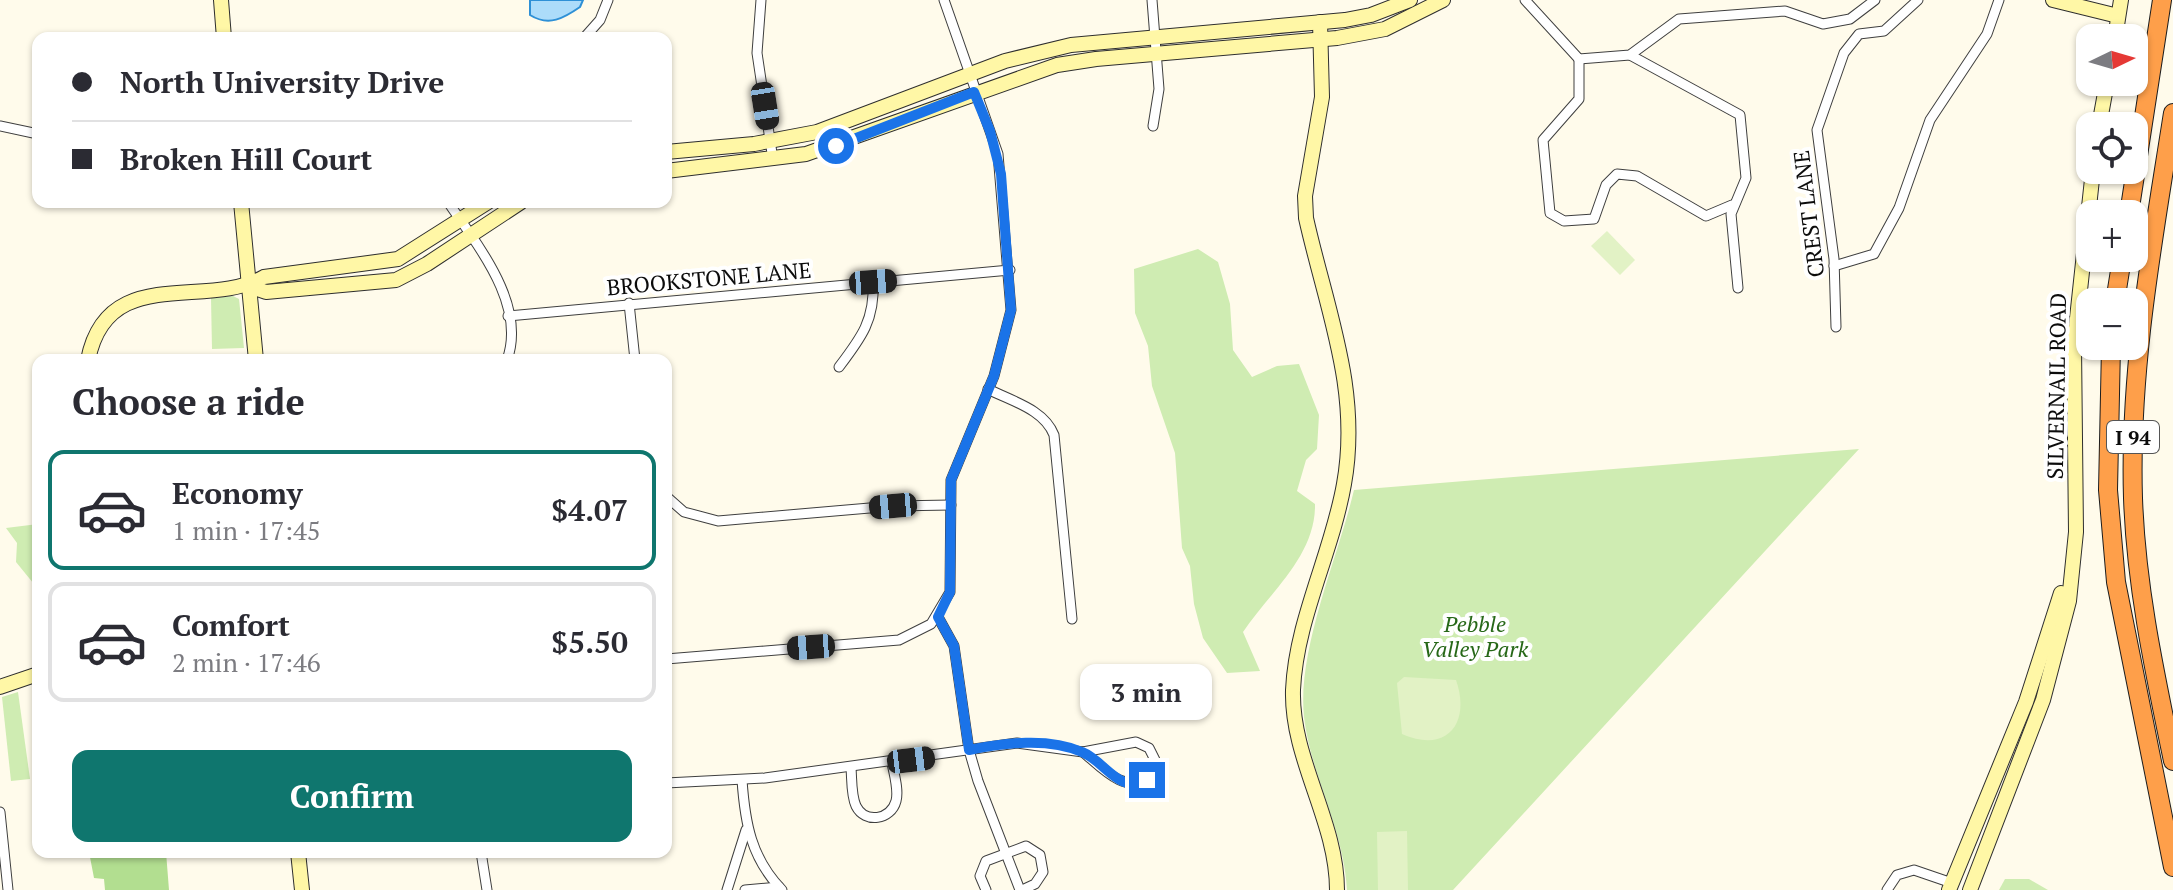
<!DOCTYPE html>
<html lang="en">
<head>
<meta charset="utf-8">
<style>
	body { margin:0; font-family:"PT Serif",serif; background:#f7f7f7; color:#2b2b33; height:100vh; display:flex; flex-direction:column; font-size:30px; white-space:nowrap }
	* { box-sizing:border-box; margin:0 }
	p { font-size:26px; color:#7c7c81 }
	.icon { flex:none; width:44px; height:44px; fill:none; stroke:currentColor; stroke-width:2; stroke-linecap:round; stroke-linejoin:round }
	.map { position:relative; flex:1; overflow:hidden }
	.details { position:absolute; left:32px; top:354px; width:640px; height:504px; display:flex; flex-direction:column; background:#fff; border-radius:16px; box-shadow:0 2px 6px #0004 }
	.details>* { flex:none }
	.top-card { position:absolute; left:32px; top:32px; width:640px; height:176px; border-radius:16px; box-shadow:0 2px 6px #0004; display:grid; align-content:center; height:176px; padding:0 40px; background:#fff }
	.needle { width:52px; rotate:85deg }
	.fabs { position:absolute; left:2076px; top:24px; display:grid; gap:16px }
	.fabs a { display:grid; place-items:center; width:72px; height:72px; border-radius:16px; background:#fff; box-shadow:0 2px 6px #0004; font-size:40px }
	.end { position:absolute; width:36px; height:36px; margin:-18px; border:10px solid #1a73e8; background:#fff; box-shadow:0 0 0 4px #fff }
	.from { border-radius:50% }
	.bubble { position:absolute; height:56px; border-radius:16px; background:#fff; box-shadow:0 2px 6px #0004; font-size:26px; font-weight:700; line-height:56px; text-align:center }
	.car { position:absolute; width:24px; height:48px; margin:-24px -12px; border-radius:10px; box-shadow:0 0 6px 2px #0007; background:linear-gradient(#222 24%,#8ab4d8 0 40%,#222 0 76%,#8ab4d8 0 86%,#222 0) }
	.top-card b { display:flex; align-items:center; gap:28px; height:76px; font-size:30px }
	.top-card b+b { border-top:2px solid #e1e1e2 }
	.top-card i { width:20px; height:20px; background:#2b2b33 }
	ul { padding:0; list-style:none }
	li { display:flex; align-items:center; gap:24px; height:120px; margin:0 16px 12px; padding:0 24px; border:4px solid #e1e1e2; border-radius:16px }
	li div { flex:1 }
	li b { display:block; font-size:30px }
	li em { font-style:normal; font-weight:700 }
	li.on { border-color:#0f766e }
	li>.icon { width:72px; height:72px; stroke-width:1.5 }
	h2 { padding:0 40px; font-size:36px; line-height:96px }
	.action { display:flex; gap:16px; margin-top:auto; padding:16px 40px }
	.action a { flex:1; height:92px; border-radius:16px; background:#0f766e; color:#fff; font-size:32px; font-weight:700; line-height:92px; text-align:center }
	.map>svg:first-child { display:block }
</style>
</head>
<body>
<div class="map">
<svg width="2173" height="890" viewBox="0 0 2173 890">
	<rect width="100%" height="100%" fill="#fffbeb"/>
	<g fill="#cfecb2">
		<path d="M1198 249 1218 262 1230 304 1233 350 1252 377 1277 366 1299 364 1319 415 1317 449 1306 460 1297 491 1315 504C1316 556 1269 593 1243 632L1260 671 1227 673 1203 638 1194 604 1190 566 1182 548 1175 453 1152 386 1148 346 1135 313 1134 269Z"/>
		<polygon points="233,296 239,299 244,348 212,349 211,298"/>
		<path d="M1859 449 1453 890H1347C1344 830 1311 776 1304 717 1297 649 1338 558 1354 490Z"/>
		<polygon points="38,524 38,589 16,562 17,543 6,528"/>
		<polygon points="18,692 30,779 11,781 2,697"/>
		<polygon points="2005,879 2029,879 2048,890 1999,890"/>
	</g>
	<polygon fill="#b2de90" points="89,852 166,852 169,890 105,890 104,879 94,878"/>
	<g fill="#e2f2c5">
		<polygon points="1607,231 1635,260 1620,275 1591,246"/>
		<path d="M1404 677 1456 680C1471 723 1447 754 1402 734L1397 683Z"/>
		<polygon points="1407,831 1408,890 1378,890 1377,832"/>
	</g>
	<path fill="#acdcfa" stroke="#2e90d6" stroke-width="2" d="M530 0H583L580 7C564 18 549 27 530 15Z"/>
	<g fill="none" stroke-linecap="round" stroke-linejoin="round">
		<g stroke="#3f3f3f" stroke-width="11">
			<g id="street">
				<polyline points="761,0 757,53 773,160"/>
				<polyline points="1152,0 1159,89 1153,126"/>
				<polyline points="1525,0 1579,59 1630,55 1679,19 1785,11 1823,24 1850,19 1875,0"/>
				<polyline points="584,38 600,20 608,0"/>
				<polyline points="1630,55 1740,115 1746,178 1731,214 1738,288"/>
				<polyline points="1579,59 1579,99 1543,140 1550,213 1564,221 1594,219 1606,185 1617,174 1637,176 1706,216 1732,205"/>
				<polyline points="0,126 38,134"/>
				<path d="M448 202C477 245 527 304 507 360"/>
				<polyline points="1834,266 1874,254 1899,208 1930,120 1987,34 1999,0"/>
				<polyline points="629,303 635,360"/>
				<polyline points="508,316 1010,270"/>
				<polyline points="1836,327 1834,259 1817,130 1844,53 1859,34 1884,31 1918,0"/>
				<path d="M839 367C861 338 875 320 873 282"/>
				<path d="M988 389C1011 401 1044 409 1054 435L1072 619"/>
				<polyline points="666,496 684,512 718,521 893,506 951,505"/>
				<polyline points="938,617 954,646 969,750 978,781 1020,890"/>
				<polyline points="666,659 899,640 931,624 950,592 951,480 994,376 1011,310 998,154 944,0"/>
				<path d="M1136 742 1149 748 1155 760 1150 777C1126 796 1101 767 1083 752Z"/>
				<path d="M851 768C852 779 851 795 856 806 865 824 891 820 896 801 899 790 894 774 892 763"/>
				<path d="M742 780C745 823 751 858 782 890"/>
				<polyline points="666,783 765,778 1017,743 1083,752"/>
				<polyline points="0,812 8,890"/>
				<polyline points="481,852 487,890"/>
				<polyline points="604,852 623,852"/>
				<polyline points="727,890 746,830"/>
				<polyline points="745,890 779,887"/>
				<polyline points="986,890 980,876 986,861 1026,846 1040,855 1043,872 1035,884 1022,890"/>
				<polyline points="1887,890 1897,875 1914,870 1952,883"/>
			</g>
		</g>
		<g stroke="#2e2e2e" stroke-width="16">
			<g id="secondary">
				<polyline points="221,0 224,38"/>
				<polyline points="2053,0 2118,16"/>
				<path d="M1320 22 1322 97 1305 196 1306 218C1326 308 1361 390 1344 484 1332 553 1296 620 1293 690 1291 759 1337 821 1337 890"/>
				<polyline points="2115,38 2121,0"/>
				<polyline points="2099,126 2107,82"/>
				<polyline points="666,152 754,144 817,132 1005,61 1071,45 1345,20 1371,15 1410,0"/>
				<polyline points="666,171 806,154 1057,65 1096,59 1337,38 1385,29 1443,0"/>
				<polyline points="241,202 256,360"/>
				<polyline points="249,286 266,292 396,280 427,264 521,202"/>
				<path d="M88 360C107 263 205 310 264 277L398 259 488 202"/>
				<polyline points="0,687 38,674"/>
				<polyline points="298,852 302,890"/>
				<polyline points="1949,890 2026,702 2061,593"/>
				<polyline points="1970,890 2043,700 2069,601 2076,532 2074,346 2093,170"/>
			</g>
		</g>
		<g stroke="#1d1d1d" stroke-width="20">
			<g id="highway">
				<path d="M2173 113C2153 241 2129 368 2133 498 2136 587 2155 674 2173 761"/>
				<polyline points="2129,214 2162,0"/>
				<polyline points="2115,302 2122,258"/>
				<polyline points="2111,346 2108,490 2116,582 2173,867"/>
			</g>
		</g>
		<use href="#street" stroke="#fff" stroke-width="9"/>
		<use href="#secondary" stroke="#fff7a6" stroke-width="14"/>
		<use href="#highway" stroke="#fe9f4a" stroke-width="18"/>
	</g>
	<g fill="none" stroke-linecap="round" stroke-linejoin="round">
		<path stroke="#1a73e8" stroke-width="10" d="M836 146 974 92 990 131 1001 174 1011 310 994 376 951 480 950 592 938 617 954 646 969 750C1004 743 1048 737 1082 752 1105 761 1119 795 1147 780"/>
	</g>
	<g text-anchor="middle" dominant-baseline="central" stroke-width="8" stroke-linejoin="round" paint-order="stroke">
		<rect fill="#fff" stroke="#555" stroke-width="2" x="2107" y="421" width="52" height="32" rx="6"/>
		<g font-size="20" font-weight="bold" fill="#0c0c0c">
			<text x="2133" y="437">I 94</text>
		</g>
		<g font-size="22" fill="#0c0c0c" stroke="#fff">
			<text transform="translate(1808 214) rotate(-97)">CREST LANE</text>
			<text transform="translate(709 278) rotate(-5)">BROOKSTONE LANE</text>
			<text transform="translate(2056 386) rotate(-89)">SILVERNAIL ROAD</text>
		</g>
		<g font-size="22" font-style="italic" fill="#276818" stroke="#fff">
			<text x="1475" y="623">Pebble<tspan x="1475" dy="25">Valley Park</tspan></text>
		</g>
	</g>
</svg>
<div class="fabs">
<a><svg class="needle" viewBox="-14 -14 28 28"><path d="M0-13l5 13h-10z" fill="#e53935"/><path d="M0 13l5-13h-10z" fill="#7c7c81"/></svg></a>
<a><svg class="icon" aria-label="locate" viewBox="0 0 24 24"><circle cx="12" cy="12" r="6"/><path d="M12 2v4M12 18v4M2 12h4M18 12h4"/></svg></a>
<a>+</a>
<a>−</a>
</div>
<i class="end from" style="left:836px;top:146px"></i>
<i class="end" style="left:1147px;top:780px"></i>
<div class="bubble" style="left:1080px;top:664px;width:132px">3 min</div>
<i class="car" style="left:765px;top:106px;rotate:171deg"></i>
<i class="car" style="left:873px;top:282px;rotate:86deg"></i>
<i class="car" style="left:893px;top:506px;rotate:265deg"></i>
<i class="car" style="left:811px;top:647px;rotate:266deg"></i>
<i class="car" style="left:911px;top:760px;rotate:83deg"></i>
<div class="top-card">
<b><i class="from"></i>North University Drive</b>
<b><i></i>Broken Hill Court</b>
</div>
<section class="details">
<h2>Choose a ride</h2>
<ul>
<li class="on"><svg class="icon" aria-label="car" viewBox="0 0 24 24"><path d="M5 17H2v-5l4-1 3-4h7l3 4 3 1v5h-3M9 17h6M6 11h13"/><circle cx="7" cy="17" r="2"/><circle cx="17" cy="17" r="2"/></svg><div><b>Economy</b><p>1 min · 17:45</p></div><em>$4.07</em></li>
<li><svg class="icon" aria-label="car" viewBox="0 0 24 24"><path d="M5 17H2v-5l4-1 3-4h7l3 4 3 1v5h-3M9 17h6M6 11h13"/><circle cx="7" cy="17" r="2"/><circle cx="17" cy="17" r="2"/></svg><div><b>Comfort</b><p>2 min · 17:46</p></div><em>$5.50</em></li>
</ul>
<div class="action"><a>Confirm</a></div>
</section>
</div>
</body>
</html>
